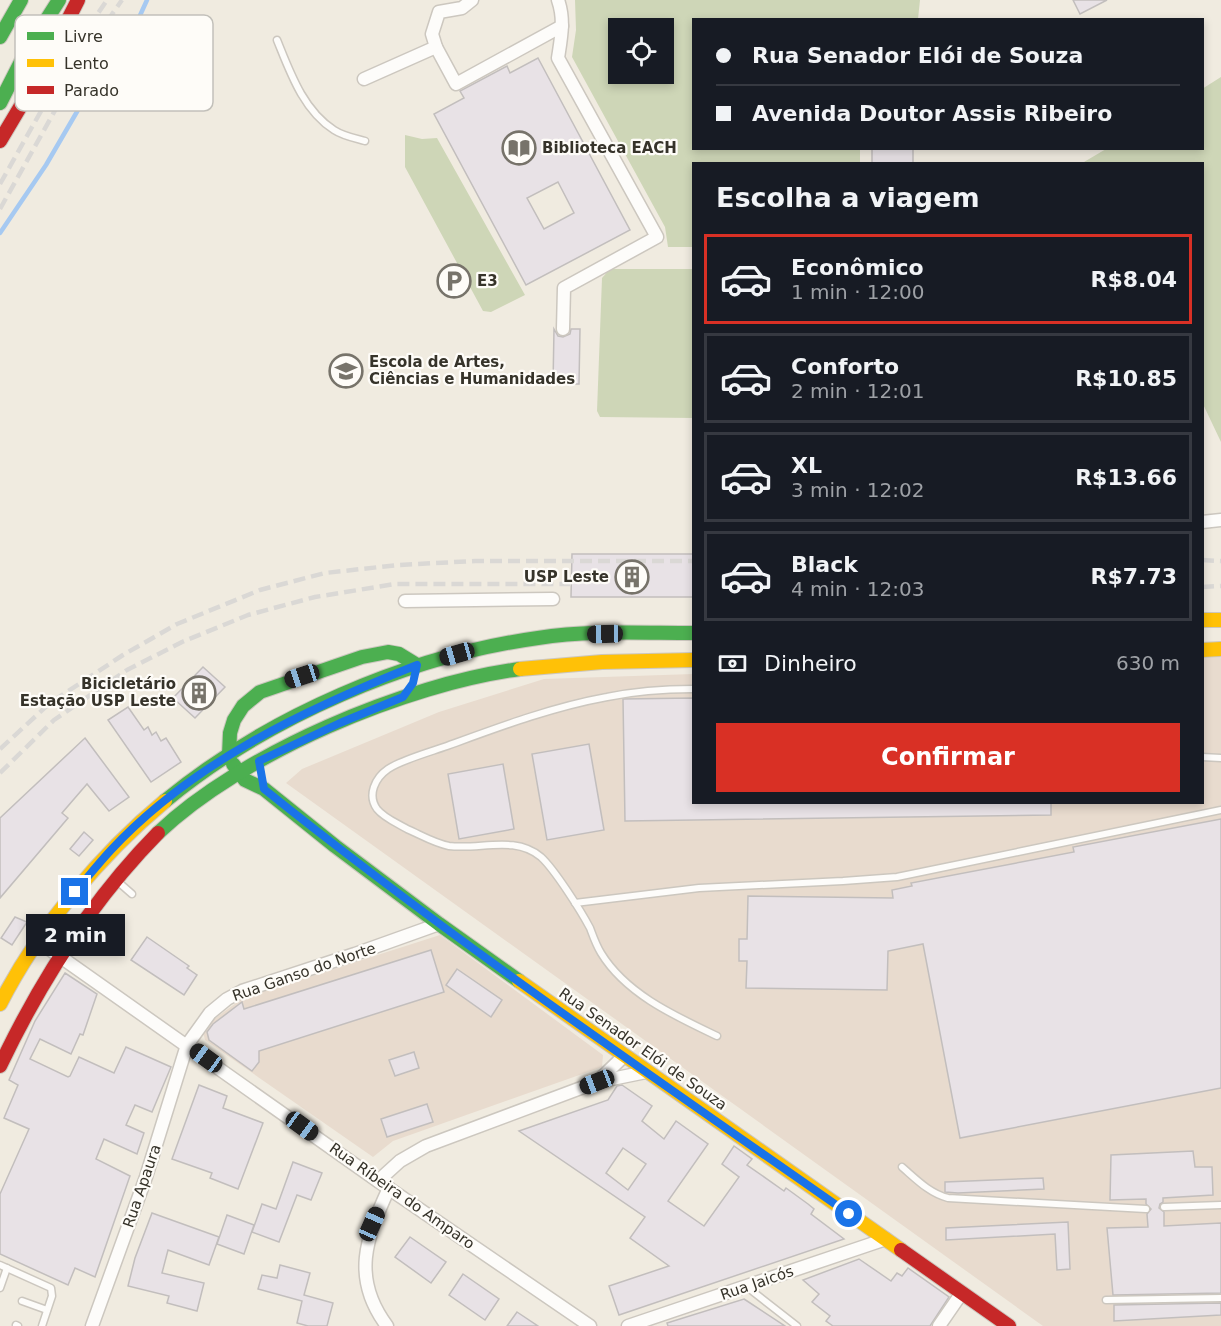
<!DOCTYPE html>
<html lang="pt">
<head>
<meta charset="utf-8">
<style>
	body { margin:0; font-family:"DejaVu Sans",sans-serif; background:#20242c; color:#f1f3f6; height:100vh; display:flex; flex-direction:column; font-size:22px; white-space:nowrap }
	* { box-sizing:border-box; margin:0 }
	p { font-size:20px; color:#9ea1a6 }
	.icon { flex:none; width:33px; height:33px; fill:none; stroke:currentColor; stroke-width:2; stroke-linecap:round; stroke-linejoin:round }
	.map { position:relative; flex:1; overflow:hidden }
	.panel { position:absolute; left:692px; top:162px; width:512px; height:642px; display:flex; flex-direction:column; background:#171b24; border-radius:0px; box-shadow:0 3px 9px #0003 }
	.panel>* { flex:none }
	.hud { position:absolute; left:692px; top:18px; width:512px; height:132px; border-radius:0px; box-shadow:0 3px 9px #0003; display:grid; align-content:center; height:132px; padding:0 24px; background:#171b24 }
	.tools { position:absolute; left:608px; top:18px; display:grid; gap:12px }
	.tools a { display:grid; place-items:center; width:66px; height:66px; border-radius:0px; background:#171b24; box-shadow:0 3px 9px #0003; font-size:30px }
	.end { position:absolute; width:27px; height:27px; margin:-14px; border:8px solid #1a73e8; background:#fff; box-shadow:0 0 0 3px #fff }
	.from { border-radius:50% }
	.bubble { position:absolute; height:42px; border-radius:0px; background:#171b24; box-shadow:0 3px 9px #0003; font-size:20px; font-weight:700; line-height:42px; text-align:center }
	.car { position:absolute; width:18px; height:36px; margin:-18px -9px; border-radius:8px; box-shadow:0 0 4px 2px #0007; background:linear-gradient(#222 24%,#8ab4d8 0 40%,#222 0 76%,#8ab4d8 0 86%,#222 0) }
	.hud b { display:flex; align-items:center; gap:21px; height:57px; font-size:22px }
	.hud b+b { border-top:2px solid #363941 }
	.hud i { width:15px; height:15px; background:#f1f3f6 }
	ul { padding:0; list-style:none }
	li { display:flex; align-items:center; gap:18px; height:90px; margin:0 12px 9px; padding:0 12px; border:3px solid #363941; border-radius:0px }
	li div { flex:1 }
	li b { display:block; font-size:22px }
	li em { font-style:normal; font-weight:700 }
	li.current { border-color:#d93025 }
	li>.icon { width:54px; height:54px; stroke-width:1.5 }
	h2 { padding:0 24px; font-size:27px; line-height:72px }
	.pay { display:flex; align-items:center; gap:15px; height:66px; padding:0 24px; font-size:22px }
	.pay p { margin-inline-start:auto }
	.button { display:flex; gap:12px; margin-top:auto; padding:12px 24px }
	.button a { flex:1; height:69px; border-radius:0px; background:#d93025; color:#fff; font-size:24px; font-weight:700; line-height:69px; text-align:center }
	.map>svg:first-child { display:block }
</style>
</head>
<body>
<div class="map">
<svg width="1221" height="1326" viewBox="0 0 1221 1326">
	<rect width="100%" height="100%" fill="#f0ebe0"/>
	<g fill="#e8dbce">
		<polygon points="1221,657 1221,1326 1043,1326 286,783 302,769 439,712 544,679 693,674 693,802 1202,802 1202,658"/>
		<polygon points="440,935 603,1055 602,1067 393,1141 373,1157 205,1040 203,1032 214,1019 243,998"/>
	</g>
	<g fill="#ced6b7" fill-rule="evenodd">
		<path d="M575 0H920L918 19 693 20V148L860 149V163L693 164V247H668L665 227 572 57 576 30ZM663 28V74H618V28Z"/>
		<polygon points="1221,77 1221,442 1202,402 1202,164 1084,162 1106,149 1202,148 1202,89"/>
		<polygon points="405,135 422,139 437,138 525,295 491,312 483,311 405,167"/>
		<polygon points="610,269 693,269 693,418 600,417 597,411 602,278"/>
	</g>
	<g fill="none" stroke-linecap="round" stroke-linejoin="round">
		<polyline stroke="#a6c9f1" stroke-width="4.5" points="0,233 46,165 103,67 132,33 147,0"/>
	</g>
	<g fill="#e8e2e6" stroke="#c2bebd" stroke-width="1.5" fill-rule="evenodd">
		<polygon points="1073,0 1107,0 1080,14"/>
		<path d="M538 58 630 230 526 285 434 114 464 98 460 91 507 66 510 73ZM558 182 574 213 544 229 527 198Z"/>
		<rect x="872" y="148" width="41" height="16"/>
		<polygon points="554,329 558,336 563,337 570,334 571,329 580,329 579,384 553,384"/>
		<polygon points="572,554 693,554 693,597 571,597"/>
		<polygon points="203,667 225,687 195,718 173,698"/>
		<polygon points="693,698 693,802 1051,802 1051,815 625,821 623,699"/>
		<polygon points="128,707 144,730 148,727 152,735 156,732 161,741 166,738 181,762 151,782 108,720"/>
		<polygon points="85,738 129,797 109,811 87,784 62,813 68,818 0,898 0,818"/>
		<polygon points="589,744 604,830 547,840 532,754"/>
		<polygon points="503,764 514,829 459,839 448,774"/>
		<polygon points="1221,819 1221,1088 960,1138 923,944 888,951 887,990 746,988 747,961 739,961 739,939 747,939 748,896 893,898 892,890 912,886 911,883 1074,852 1073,847"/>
		<polygon points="84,832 93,840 79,856 70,849"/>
		<polygon points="15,917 27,922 12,945 1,938"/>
		<polygon points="147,937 189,966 187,968 197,975 184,995 131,960"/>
		<polygon points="431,950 444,992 259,1051 259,1062 252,1071 209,1040 207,1032 213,1024 242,1002 244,1009"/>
		<polygon points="457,969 502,1000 491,1017 446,985"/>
		<polygon points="65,973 97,994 83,1035 80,1034 71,1054 40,1039 30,1059 68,1077 70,1076 79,1057 114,1073 126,1047 171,1067 152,1112 135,1105 126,1125 144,1133 137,1154 104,1139 96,1159 130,1176 95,1277 75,1268 68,1285 0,1254 0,1194 29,1129 4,1118 18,1085 9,1080 35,1021"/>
		<polygon points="414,1052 419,1068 395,1076 389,1060"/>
		<polygon points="199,1085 227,1096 223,1108 263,1123 238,1189 210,1178 212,1173 172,1159"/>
		<path d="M622 1085 652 1106 642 1121 664 1139 676 1121 708 1144 668 1201 704 1226 739 1177 722 1164 734 1146 752 1159 747 1165 784 1191 786 1188 808 1204 814 1209 811 1214 844 1239 619 1315 609 1286 669 1266 630 1238 645 1217 519 1131 608 1100 617 1086ZM623 1148 646 1164 628 1190 606 1173Z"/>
		<polygon points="427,1104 433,1122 387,1137 381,1119"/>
		<polygon points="1193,1151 1195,1167 1212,1167 1213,1195 1163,1198 1163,1202 1160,1204 1159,1208 1164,1212 1164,1226 1221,1223 1221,1293 1113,1295 1107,1228 1148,1227 1147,1214 1151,1209 1146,1204 1146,1199 1110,1200 1111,1155"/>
		<polygon points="293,1162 322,1173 311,1200 297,1195 279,1242 252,1232 262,1204 276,1209"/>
		<polygon points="1043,1178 1044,1189 958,1193 945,1192 945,1182"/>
		<polygon points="152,1213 219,1237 209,1265 168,1250 162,1273 204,1283 197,1311 167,1303 169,1296 128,1286 135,1258"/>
		<polygon points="227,1215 254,1225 244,1254 217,1244"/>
		<polygon points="1068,1222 1070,1269 1057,1270 1055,1234 946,1240 946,1228"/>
		<polygon points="410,1237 446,1262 431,1283 395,1257"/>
		<polygon points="859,1259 891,1281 897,1273 902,1276 908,1268 949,1297 930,1326 833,1326 826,1321 830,1316 812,1302 819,1294 803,1280"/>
		<polygon points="280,1265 310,1273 304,1295 333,1303 327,1326 308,1326 297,1323 302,1301 258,1289 262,1275 277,1278"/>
		<polygon points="463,1274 499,1299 485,1320 449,1295"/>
		<polygon points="744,1299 785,1326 668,1326 667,1323"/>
		<polygon points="1221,1303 1221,1315 1114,1321 1114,1305"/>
		<polygon points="517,1312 538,1326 507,1326"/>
	</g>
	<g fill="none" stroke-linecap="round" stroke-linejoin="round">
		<g stroke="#ccc7bf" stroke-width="9">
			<g id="lane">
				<path d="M277 40C290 72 303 110 334 130 343 136 354 138 365 141"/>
				<path d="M693 689C664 689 636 691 607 697 552 707 499 727 447 746 430 752 401 760 388 769 375 778 367 795 377 809 384 818 397 823 407 829 421 835 434 843 449 846 480 850 515 835 541 857 555 870 581 911 590 928 593 936 596 945 601 953 626 994 675 1016 717 1036"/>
				<polyline points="1202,757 1221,758"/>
				<polyline points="116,880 132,894"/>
				<polyline points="575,903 699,888 843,881 897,877 1221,810"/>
				<path d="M902 1167C916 1179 929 1193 948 1198L1146 1209"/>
				<polyline points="1164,1207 1221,1205"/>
				<polyline points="0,1265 51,1288 52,1296 42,1326"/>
				<polyline points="747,1287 797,1326"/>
				<polyline points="0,1288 7,1268"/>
				<polyline points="1106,1300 1221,1298"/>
				<polyline points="22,1301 47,1310"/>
				<polyline points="16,1325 18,1326"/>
			</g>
		</g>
		<g stroke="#ccc7bf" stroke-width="15">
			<g id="street">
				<path d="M558 0C565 20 561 38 558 58L657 237 564 288 563 329"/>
				<polyline points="436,47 456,84 562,26"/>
				<polyline points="364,79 436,47 432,34 439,12 462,8 472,0"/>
				<polyline points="1202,522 1221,520"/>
				<polyline points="405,601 553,599"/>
				<polyline points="38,941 378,1181 590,1326"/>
				<polyline points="598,1081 624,1056"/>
				<polyline points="378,1181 400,1161 426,1146 597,1082 646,1072"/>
				<polyline points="92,1326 146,1177 187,1045 210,1013 227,999 242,991 355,954 439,924"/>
				<path d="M387 1326C351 1278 366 1238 389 1188"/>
				<polyline points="628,1326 886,1239"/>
				<polyline points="939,1326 961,1294"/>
			</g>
		</g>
		<g stroke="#ccc7bf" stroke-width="16">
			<g id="fast">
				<polyline points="0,37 21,0"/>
				<polyline points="0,103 26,52 59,0"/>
				<polyline points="229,755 230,733 234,720 243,706 260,692 362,657 388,652 399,654 417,665"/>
				<polyline points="233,764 245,780 264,789 335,846 439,924 519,981"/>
				<path d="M165 801C267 717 408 656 538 638 589 630 641 633 693 633"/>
				<path d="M158 833C242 753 406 684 520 669"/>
			</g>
		</g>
		<g stroke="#ccc7bf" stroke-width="16">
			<g id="slow">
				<polyline points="1202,620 1221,620"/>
				<polyline points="1202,650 1221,649"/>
				<polyline points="520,669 602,662 693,660"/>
				<polyline points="519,981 901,1250"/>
				<path d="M0 1004C38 929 101 854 165 801"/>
			</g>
		</g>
		<g stroke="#ccc7bf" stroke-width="16">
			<g id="jam">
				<polyline points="0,141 44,67 78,0"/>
				<path d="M0 1066C41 980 91 901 158 833"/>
				<polyline points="901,1250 1009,1326"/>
			</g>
		</g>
		<use href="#lane" stroke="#fdfcfa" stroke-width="6"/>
		<use href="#street" stroke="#fdfcfa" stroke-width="12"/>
		<use href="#fast" stroke="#4caf50" stroke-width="14"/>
		<use href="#slow" stroke="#ffc107" stroke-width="14"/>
		<use href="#jam" stroke="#c62828" stroke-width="14"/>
		<g stroke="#dad8d5" stroke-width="4.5" stroke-dasharray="12 6" stroke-linecap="butt">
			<polyline points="0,184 86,31 107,0"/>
			<polyline points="0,209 96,37 122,0"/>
			<polyline points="1202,560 1221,561"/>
			<polyline points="1202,587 1221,586"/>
			<polyline points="0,749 50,703 123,655 177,624 260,590 325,573 398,565 475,561 693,561"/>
			<polyline points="0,773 54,720 127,670 182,642 248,615 315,597 395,584 571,584"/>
		</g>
	</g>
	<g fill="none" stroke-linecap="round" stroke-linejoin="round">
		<path stroke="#1a73e8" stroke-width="8" d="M75 892C87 878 98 864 111 850 193 762 306 709 417 665L413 683 403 697 340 723 259 761 264 789C452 940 652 1076 849 1214"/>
	</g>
	<defs>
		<g id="library-ring" transform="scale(1.725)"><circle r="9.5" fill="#fefcf8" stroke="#77736a" stroke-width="1.5"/><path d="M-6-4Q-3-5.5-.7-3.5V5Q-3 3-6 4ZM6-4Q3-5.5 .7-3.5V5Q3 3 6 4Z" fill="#77736a"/></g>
		<g id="parking-ring" transform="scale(1.725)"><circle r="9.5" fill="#fefcf8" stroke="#77736a" stroke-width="1.5"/><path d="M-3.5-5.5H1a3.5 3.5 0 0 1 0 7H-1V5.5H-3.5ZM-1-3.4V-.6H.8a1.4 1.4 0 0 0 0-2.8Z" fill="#77736a"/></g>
		<g id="university-ring" transform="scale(1.725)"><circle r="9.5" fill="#fefcf8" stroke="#77736a" stroke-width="1.5"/><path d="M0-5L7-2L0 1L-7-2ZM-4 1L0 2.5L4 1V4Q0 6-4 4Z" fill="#77736a"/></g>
		<g id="building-ring" transform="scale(1.725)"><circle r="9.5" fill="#fefcf8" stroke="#77736a" stroke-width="1.5"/><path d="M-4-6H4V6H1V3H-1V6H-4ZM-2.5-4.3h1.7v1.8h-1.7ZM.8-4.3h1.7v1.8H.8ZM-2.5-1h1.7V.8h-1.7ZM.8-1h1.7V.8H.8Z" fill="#77736a"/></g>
	</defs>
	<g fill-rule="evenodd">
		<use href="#library-ring" x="519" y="148"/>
		<use href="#parking-ring" x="454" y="281"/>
		<use href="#university-ring" x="346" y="371"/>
		<use href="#building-ring" x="632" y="577"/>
		<use href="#building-ring" x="199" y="693"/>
	</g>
	<g text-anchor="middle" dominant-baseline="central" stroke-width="4.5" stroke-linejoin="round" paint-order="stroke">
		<g font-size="15" font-weight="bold" fill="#36332a" stroke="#fefcf8" text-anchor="start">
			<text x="542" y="148">Biblioteca EACH</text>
			<text x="477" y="281">E3</text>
			<text x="369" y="362">Escola de Artes,<tspan x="369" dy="17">Ciências e Humanidades</tspan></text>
			<text x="609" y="577" text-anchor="end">USP Leste</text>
			<text x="176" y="684" text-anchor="end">Bicicletário<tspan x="176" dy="17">Estação USP Leste</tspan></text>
		</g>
		<g font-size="15" fill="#36332a" stroke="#fefcf8">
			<text transform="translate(304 972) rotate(-19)">Rua Ganso do Norte</text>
			<text transform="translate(643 1049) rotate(35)">Rua Senador Elói de Souza</text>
			<text transform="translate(142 1186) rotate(-71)">Rua Apaura</text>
			<text transform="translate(402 1196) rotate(35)">Rua Ríbeira do Amparo</text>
			<text transform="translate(757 1283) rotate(-19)">Rua Jaicós</text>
		</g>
	</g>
	<rect x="15" y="15" width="198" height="96" rx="9" fill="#fefcf8" stroke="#c2c0ba" stroke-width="1.5"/>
	<rect x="27" y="32" width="27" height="8" fill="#4caf50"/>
	<rect x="27" y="59" width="27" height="8" fill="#ffc107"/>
	<rect x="27" y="86" width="27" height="8" fill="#c62828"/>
	<g font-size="16" fill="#36332a">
		<text x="64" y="42">Livre</text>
		<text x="64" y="69">Lento</text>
		<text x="64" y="96">Parado</text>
	</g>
</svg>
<div class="tools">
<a><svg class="icon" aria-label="locate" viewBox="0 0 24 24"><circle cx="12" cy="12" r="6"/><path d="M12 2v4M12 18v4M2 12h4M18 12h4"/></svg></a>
</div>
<i class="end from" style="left:849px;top:1214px"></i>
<i class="end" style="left:75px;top:892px"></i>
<div class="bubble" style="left:26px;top:914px;width:99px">2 min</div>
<i class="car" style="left:605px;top:634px;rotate:269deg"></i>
<i class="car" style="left:457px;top:654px;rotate:254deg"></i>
<i class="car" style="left:302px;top:676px;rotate:252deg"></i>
<i class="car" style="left:206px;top:1058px;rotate:306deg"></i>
<i class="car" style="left:597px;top:1082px;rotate:249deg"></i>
<i class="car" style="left:302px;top:1126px;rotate:126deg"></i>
<i class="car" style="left:372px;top:1224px;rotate:24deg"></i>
<div class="hud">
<b><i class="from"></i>Rua Senador Elói de Souza</b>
<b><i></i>Avenida Doutor Assis Ribeiro</b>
</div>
<section class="panel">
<h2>Escolha a viagem</h2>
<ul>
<li class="current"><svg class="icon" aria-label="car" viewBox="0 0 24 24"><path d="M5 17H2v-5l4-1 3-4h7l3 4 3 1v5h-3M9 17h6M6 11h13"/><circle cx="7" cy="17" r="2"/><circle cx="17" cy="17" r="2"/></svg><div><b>Econômico</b><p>1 min · 12:00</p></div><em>R$8.04</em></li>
<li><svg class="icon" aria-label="car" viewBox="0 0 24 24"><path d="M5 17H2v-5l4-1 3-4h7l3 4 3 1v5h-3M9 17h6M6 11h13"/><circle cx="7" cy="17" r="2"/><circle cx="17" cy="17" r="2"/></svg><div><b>Conforto</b><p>2 min · 12:01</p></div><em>R$10.85</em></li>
<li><svg class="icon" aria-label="car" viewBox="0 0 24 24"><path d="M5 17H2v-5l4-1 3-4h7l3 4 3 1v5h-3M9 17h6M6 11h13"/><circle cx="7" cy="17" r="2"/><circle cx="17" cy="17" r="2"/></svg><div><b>XL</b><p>3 min · 12:02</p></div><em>R$13.66</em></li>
<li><svg class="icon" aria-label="car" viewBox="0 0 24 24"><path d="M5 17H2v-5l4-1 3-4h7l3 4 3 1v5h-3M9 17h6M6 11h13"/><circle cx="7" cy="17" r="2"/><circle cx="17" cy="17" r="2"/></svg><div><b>Black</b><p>4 min · 12:03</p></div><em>R$7.73</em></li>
</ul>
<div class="pay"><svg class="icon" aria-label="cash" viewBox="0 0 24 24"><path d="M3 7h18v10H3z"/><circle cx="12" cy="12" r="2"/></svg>Dinheiro<p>630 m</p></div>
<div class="button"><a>Confirmar</a></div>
</section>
</div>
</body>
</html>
